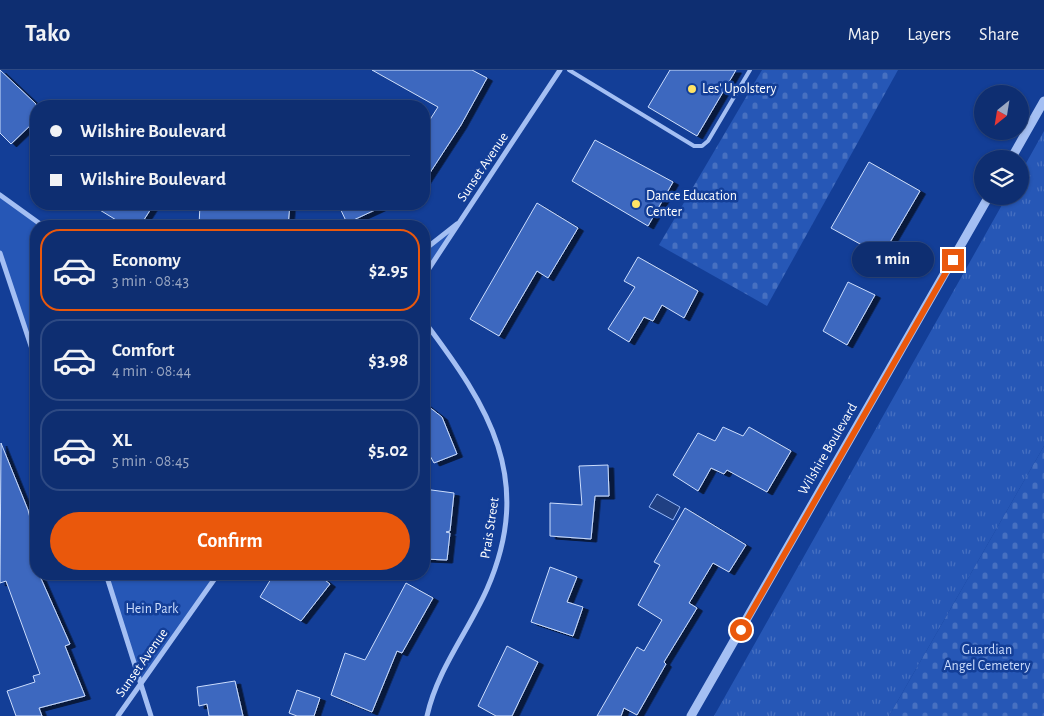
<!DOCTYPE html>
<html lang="en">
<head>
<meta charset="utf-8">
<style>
	body { margin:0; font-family:"Alegreya Sans",sans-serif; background:#173676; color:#f1f3f6; height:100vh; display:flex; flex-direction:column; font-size:19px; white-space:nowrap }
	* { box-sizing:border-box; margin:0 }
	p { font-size:16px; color:#9ba8c3 }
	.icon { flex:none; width:28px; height:28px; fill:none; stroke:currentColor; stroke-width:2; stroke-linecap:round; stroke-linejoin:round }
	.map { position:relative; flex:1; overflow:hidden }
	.side { position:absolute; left:30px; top:150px; width:400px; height:360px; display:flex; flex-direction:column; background:#0e2e71; border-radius:20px; box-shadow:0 1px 4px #0004,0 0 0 1px #2e4a84 }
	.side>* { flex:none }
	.guide { position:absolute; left:30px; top:30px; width:400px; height:110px; border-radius:20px; box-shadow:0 1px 4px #0004,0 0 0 1px #2e4a84; display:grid; align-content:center; height:110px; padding:0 20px; background:#0e2e71 }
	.needle { width:32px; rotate:210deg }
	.tools { position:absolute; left:974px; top:15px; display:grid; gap:10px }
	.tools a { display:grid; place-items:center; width:55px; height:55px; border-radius:50%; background:#0e2e71; box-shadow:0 1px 4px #0004,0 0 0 1px #2e4a84; font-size:25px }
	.end { position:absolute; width:22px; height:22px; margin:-11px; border:6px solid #ea580c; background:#fff; box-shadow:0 0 0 2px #fff }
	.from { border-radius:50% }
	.bubble { position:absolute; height:35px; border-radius:18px; background:#0e2e71; box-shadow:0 1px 4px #0004,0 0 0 1px #2e4a84; font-size:16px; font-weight:700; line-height:35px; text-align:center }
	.guide b { display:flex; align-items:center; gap:18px; height:48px; font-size:19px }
	.guide b+b { border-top:1px solid #2e4a84 }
	.guide i { width:12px; height:12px; background:#f1f3f6 }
	ul { padding:9px 0 0; list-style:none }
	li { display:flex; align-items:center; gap:15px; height:82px; margin:0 10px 8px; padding:0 10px; border:2px solid #2e4a84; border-radius:20px }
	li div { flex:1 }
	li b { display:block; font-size:19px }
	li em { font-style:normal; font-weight:700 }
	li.selected { border-color:#ea580c }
	li>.icon { width:45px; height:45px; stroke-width:1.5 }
	.primary-button { display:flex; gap:10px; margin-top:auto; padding:10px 20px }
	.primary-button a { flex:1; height:58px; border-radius:30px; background:#ea580c; color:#fff; font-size:20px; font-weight:700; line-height:58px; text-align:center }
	header { display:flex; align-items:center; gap:30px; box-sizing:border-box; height:70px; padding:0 25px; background:#0e2e71; border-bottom:1px solid #2e4a84 }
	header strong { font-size:24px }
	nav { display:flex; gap:28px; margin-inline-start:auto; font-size:18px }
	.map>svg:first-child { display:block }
</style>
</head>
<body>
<header>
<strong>Tako</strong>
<nav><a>Map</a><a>Layers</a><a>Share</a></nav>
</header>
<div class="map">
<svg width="1044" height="646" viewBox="0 0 1044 646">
	<defs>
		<pattern id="grass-tufts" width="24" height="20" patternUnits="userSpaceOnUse" patternTransform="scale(1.25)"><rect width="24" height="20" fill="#2657b6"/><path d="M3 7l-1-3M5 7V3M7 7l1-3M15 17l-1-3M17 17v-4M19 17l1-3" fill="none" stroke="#4770c1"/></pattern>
		<pattern id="cemetery-stones" width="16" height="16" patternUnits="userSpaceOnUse" patternTransform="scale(1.25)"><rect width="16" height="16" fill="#2657b6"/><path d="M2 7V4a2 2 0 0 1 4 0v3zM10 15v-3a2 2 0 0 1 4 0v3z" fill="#4770c1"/></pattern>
		<filter id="shadow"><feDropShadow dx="5.5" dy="3" stdDeviation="0" flood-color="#0009"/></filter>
	</defs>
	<rect width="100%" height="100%" fill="#133e97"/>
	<polygon fill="url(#grass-tufts)" points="1044,61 1044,376 889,646 714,646 1007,126 1020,126 1020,104"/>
	<g fill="url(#cemetery-stones)">
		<polygon points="762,0 898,0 767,236 659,175"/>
		<polygon points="1044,376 1044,646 889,646"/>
	</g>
	<g fill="#2657b6">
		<polygon points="0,125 43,156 36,156 36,291 0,183"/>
		<polygon points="460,152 424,206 424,180"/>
		<polygon points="105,504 218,504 141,615"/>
	</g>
	<polygon fill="#204083" stroke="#96b8f6" points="657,424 680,437 673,450 649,437"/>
	<g fill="#3c68bf" stroke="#ccddfd" filter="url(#shadow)">
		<polygon points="0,0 36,34 36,50 11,74 0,63"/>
		<polygon points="372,0 472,0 487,8 461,55 424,112 424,59 438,37"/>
		<polygon points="670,0 736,0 697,66 648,37"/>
		<polygon points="595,70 673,112 648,156 572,111"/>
		<polygon points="869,92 920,121 882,186 831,158"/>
		<polygon points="537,133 578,158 548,208 537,201 499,266 470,249"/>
		<polygon points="90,134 154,134 140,156 126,156"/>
		<polygon points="200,134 290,134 288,156 199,156"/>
		<polygon points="338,134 388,134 347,153"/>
		<polygon points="638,187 698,221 684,248 662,235 653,251 644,247 629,272 608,259 635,217 624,211"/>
		<polygon points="848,212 875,225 847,275 823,261"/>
		<polygon points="424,333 442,347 457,384 434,393 424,375"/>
		<polygon points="723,357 743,366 749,357 791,381 767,422 727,400 724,404 711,398 698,421 673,405 698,363 715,371"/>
		<polygon points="1,373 28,440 36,472 36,504 39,504 70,574 65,576 85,626 39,638 42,646 16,646 7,621 35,612 33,606 40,604 6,511 0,513"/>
		<polygon points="608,395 609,426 595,426 591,469 550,466 550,433 582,435 579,396"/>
		<polygon points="424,419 454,423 450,461 446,462 450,463 447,490 424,489"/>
		<polygon points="685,438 746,475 729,502 713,493 689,533 697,538 664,592 666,594 637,645 624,638 621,646 597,646 637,577 644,581 662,550 638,535 660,495 654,492"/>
		<polygon points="550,497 577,507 567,532 583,537 573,566 531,552"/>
		<polygon points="274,504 317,504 330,514 301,551 260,527"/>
		<polygon points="406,513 433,528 402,583 397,581 372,642 331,625 345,583 365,590"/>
		<polygon points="507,576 538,592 512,646 496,646 478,636"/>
		<polygon points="235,611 243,646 209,646 207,634 199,636 197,617"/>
		<polygon points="297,620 320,628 314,646 297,646 289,643"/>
	</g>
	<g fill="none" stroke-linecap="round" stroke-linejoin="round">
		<polyline stroke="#a4bff3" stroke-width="4" points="569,0 694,76 702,76 708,71 750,0"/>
		<g stroke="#a4bff3" stroke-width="5">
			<polyline points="0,125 43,156"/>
			<polyline points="424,180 457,154"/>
			<polyline points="0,183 36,291"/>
			<polyline points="424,206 560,0"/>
			<path d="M424 251C489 337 535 409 487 519 468 562 437 600 427 646"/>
			<polyline points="106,504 151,646"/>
			<polyline points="118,646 218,504"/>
		</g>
		<g stroke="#a4bff3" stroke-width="9">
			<polyline points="1011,89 1044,31"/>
			<polyline points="691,646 989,126"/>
		</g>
	</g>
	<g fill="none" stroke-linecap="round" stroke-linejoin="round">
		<polyline stroke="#ea580c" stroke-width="6" points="741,560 953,190"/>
	</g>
	<g fill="#ffe366" stroke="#133e97" stroke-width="2">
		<circle cx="692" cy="19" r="5"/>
		<circle cx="636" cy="134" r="5"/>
	</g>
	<g text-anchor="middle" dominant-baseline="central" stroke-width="5" stroke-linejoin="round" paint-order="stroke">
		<g font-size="14" fill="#fff" stroke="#133e97" text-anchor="start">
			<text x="702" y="19">Les' Upolstery</text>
			<text x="646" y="126">Dance Education<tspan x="646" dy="16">Center</tspan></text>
		</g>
		<g font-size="14" fill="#fff" stroke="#133e97">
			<text transform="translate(483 97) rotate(-56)">Sunset Avenue</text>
			<text transform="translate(828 379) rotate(-60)">Wilshire Boulevard</text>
			<text transform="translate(490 458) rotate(-81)">Prais Street</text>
			<text transform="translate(142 593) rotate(-55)">Sunset Avenue</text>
		</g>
		<g font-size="14" fill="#ccddfd" stroke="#133e97">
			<text x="152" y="539">Hein Park</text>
			<text x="987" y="580">Guardian<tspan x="987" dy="16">Angel Cemetery</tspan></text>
		</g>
	</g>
</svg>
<div class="tools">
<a><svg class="needle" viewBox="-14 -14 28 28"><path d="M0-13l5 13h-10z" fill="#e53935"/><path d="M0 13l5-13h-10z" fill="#9ba8c3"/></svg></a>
<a><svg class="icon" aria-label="layers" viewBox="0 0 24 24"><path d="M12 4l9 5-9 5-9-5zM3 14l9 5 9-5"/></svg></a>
</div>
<i class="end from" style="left:741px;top:560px"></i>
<i class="end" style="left:953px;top:190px"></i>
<div class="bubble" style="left:852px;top:172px;width:82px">1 min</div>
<div class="guide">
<b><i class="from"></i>Wilshire Boulevard</b>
<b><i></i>Wilshire Boulevard</b>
</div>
<section class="side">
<ul>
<li class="selected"><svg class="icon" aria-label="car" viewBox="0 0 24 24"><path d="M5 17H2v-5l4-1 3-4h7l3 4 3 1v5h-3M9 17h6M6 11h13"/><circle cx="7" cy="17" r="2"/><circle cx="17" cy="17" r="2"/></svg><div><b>Economy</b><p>3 min · 08:43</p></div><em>$2.95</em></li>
<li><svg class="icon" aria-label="car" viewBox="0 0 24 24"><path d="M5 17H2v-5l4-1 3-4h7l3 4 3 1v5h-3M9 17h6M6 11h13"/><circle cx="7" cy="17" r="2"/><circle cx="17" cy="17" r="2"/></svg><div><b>Comfort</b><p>4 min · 08:44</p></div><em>$3.98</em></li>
<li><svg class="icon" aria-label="car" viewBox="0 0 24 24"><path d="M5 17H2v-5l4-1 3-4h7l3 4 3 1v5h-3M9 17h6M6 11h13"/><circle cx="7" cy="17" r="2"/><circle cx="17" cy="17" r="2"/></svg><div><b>XL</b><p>5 min · 08:45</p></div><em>$5.02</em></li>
</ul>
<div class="primary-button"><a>Confirm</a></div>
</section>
</div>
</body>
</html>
